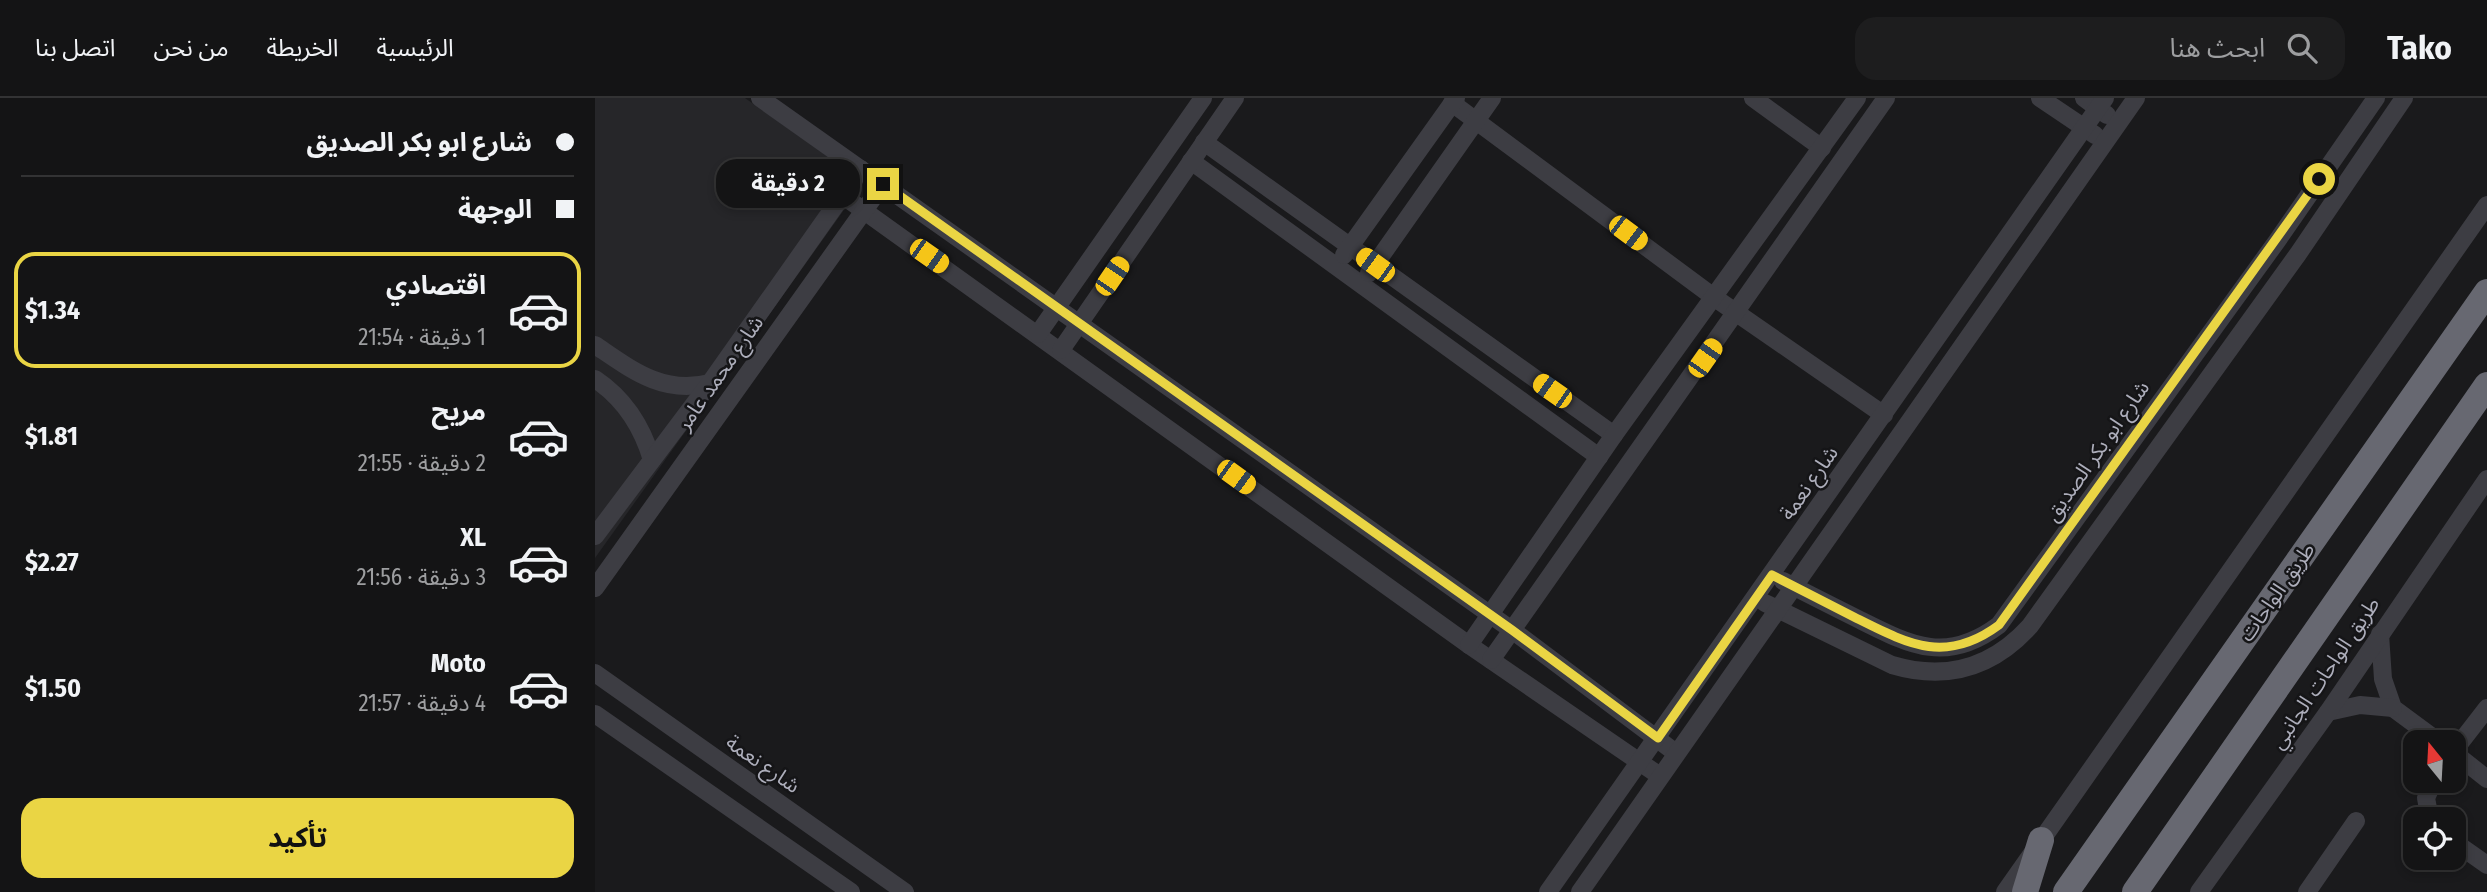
<!DOCTYPE html>
<html lang="ar">
<head>
<meta charset="utf-8">
<style>
	body { margin:0; font-family:"Fira Sans Condensed","Noto Sans Arabic",sans-serif; background:#1d1d1e; color:#f1f3f6; direction:rtl; height:100vh; display:flex; flex-direction:column; font-size:26px; white-space:nowrap }
	* { box-sizing:border-box; margin:0 }
	p { font-size:23px; color:#9d9ea0 }
	.icon { flex:none; width:38px; height:38px; fill:none; stroke:currentColor; stroke-width:2; stroke-linecap:round; stroke-linejoin:round }
	.map { position:relative; flex:1; overflow:hidden; direction:ltr }
	.panel { display:flex; flex-direction:column; background:#141415; width:595px }
	.panel>* { flex:none }
	.guide { display:grid; align-content:center; height:154px; padding:0 21px; background:#141415 }
	.needle { width:46px; rotate:342deg }
	.buttons { position:absolute; left:1808px; top:632px; display:grid; gap:14px }
	.buttons a { display:grid; place-items:center; width:63px; height:63px; border-radius:14px; background:#141415; box-shadow:0 4px 10px #0003,0 0 0 2px #333334; font-size:35px }
	.end { position:absolute; width:32px; height:32px; margin:-16px; border:9px solid #ead544; background:#111; box-shadow:0 0 0 4px #111 }
	.from { border-radius:50% }
	.bubble { position:absolute; height:49px; border-radius:21px; background:#141415; box-shadow:0 4px 10px #0003,0 0 0 2px #333334; font-size:23px; font-weight:700; line-height:49px; text-align:center; direction:rtl }
	.car { position:absolute; width:21px; height:42px; margin:-21px -10px; border-radius:9px; box-shadow:0 0 5px 2px #0007; background:linear-gradient(#f5c518 24%,#345 0 40%,#f5c518 0 76%,#345 0 86%,#f5c518 0) }
	.guide b { display:flex; align-items:center; gap:24px; height:66px; font-size:26px }
	.guide b+b { border-top:2px solid #333334 }
	.guide i { width:18px; height:18px; background:#f1f3f6 }
	ul { padding:0; list-style:none }
	li { display:flex; align-items:center; gap:21px; height:116px; margin:0 14px 10px; padding:0 7px; border:4px solid transparent; border-radius:21px }
	li div { flex:1 }
	li b { display:block; font-size:26px }
	li em { font-style:normal; font-weight:700 }
	li.on { border-color:#ead544 }
	li>.icon { width:63px; height:63px; stroke-width:1.5 }
	.primary-button { display:flex; gap:14px; margin-top:auto; padding:14px 21px }
	.primary-button a { flex:1; height:80px; border-radius:21px; background:#ead544; color:#111; font-size:28px; font-weight:700; line-height:80px; text-align:center }
	header { display:flex; align-items:center; gap:42px; box-sizing:border-box; height:98px; padding:0 35px; background:#141415; border-bottom:2px solid #333334 }
	header strong { font-size:33px }
	nav { display:flex; gap:38px; margin-inline-start:auto; font-size:24px }
	.search { width:490px; height:63px; background:#1d1d1e; display:flex; align-items:center; gap:18px; box-sizing:border-box; padding:0 24px; border-radius:21px; color:#9d9ea0; font-size:26px }
	main { display:flex; flex:1; min-height:0 }
	.map>svg:first-child { display:block }
</style>
</head>
<body>
<header>
<strong>Tako</strong>
<div class="search"><svg class="icon" aria-label="search" viewBox="0 0 24 24"><circle cx="10" cy="10" r="6"/><path d="M15 15l6 6"/></svg>ابحث هنا</div>
<nav><a>الرئيسية</a><a>الخريطة</a><a>من نحن</a><a>اتصل بنا</a></nav>
</header>
<main>
<div class="map">
<svg width="1892" height="794" viewBox="0 0 1892 794">
	<rect width="100%" height="100%" fill="#1a1a1c"/>
	<polygon fill="#262629" points="0,0 150,0 269,84 0,460"/>
	<g fill="none" stroke-linecap="round" stroke-linejoin="round">
		<g stroke="#3d3d43" stroke-width="18">
			<polyline points="165,0 917,532 1081,655"/>
			<polyline points="1158,0 1227,50"/>
			<polyline points="1445,0 1500,37"/>
			<polyline points="1489,0 1512,17"/>
			<polyline points="857,5 1120,200 1289,317"/>
			<polyline points="609,44 1019,337"/>
			<polyline points="596,63 1004,359"/>
			<polyline points="247,97 874,547 1065,678"/>
			<polyline points="749,157 861,0"/>
			<polyline points="774,175 897,0"/>
			<polyline points="443,236 608,0"/>
			<path d="M0 247C37 272 68 297 115 285"/>
			<polyline points="466,252 640,0"/>
			<path d="M0 281C30 301 47 328 57 362"/>
			<polyline points="0,438 115,285 266,71"/>
			<path d="M1188 483C1213 496 1239 509 1265 522 1317 548 1352 566 1404 527L1682 143 1781 0"/>
			<polyline points="0,490 288,86"/>
			<path d="M1170 505 1297 567C1351 583 1397 570 1435 528L1703 156 1809 0"/>
			<polyline points="1785,536 1788,581 1798,610 1844,644"/>
			<polyline points="874,547 1019,337 1262,0"/>
			<polyline points="896,562 1291,0"/>
			<polyline points="0,575 310,794"/>
			<polyline points="1733,614 1765,607 1798,610"/>
			<polyline points="0,616 256,794"/>
			<polyline points="1858,654 1892,610"/>
			<polyline points="1858,654 1892,681"/>
			<polyline points="1835,721 1831,700 1839,682"/>
			<polyline points="1858,743 1892,767"/>
			<polyline points="953,794 1510,0"/>
			<polyline points="985,794 1541,0"/>
			<polyline points="1410,794 1892,107"/>
			<polyline points="1604,794 1733,614 1892,381"/>
			<polyline points="1712,794 1761,723"/>
		</g>
		<g stroke="#676871" stroke-width="26">
			<polyline points="1430,794 1446,742"/>
			<polyline points="1471,794 1892,194"/>
			<polyline points="1540,794 1892,287"/>
		</g>
	</g>
	<g fill="none" stroke-linecap="round" stroke-linejoin="round">
		<path stroke="#ead544" stroke-width="9" d="M288 86 917 532 1063 640 1177 477C1204 491 1232 505 1259 519 1313 546 1350 567 1404 527L1724 81"/>
	</g>
	<g text-anchor="middle" dominant-baseline="central" stroke-width="5" stroke-linejoin="round" paint-order="stroke">
		<g font-size="21" fill="#adaebb" stroke="#151517">
			<text transform="translate(125 275) rotate(-55)">شارع محمد عامر</text>
			<text transform="translate(1502 353) rotate(-55)">شارع ابو بكر الصديق</text>
			<text transform="translate(1214 385) rotate(-55)">شارع نعمة</text>
			<text transform="translate(1682 494) rotate(-55)">طريق الواحات</text>
			<text transform="translate(1730 575) rotate(-56)">طريق الواحات الجانبي</text>
			<text transform="translate(168 666) rotate(35)">شارع نعمة</text>
		</g>
	</g>
</svg>
<div class="buttons">
<a><svg class="needle" viewBox="-14 -14 28 28"><path d="M0-13l5 13h-10z" fill="#e53935"/><path d="M0 13l5-13h-10z" fill="#9d9ea0"/></svg></a>
<a><svg class="icon" aria-label="locate" viewBox="0 0 24 24"><circle cx="12" cy="12" r="6"/><path d="M12 2v4M12 18v4M2 12h4M18 12h4"/></svg></a>
</div>
<i class="end from" style="left:1724px;top:81px"></i>
<i class="end" style="left:288px;top:86px"></i>
<div class="bubble" style="left:121px;top:61px;width:144px">2 دقيقة</div>
<i class="car" style="left:1033px;top:135px;rotate:127deg"></i>
<i class="car" style="left:334px;top:158px;rotate:125deg"></i>
<i class="car" style="left:780px;top:167px;rotate:306deg"></i>
<i class="car" style="left:517px;top:178px;rotate:34deg"></i>
<i class="car" style="left:1110px;top:260px;rotate:35deg"></i>
<i class="car" style="left:957px;top:293px;rotate:305deg"></i>
<i class="car" style="left:641px;top:379px;rotate:126deg"></i>
</div>
<section class="panel">
<div class="guide">
<b><i class="from"></i>شارع ابو بكر الصديق</b>
<b><i></i>الوجهة</b>
</div>
<ul>
<li class="on"><svg class="icon" aria-label="car" viewBox="0 0 24 24"><path d="M5 17H2v-5l4-1 3-4h7l3 4 3 1v5h-3M9 17h6M6 11h13"/><circle cx="7" cy="17" r="2"/><circle cx="17" cy="17" r="2"/></svg><div><b>اقتصادي</b><p>1 دقيقة · 21:54</p></div><em>$1.34</em></li>
<li><svg class="icon" aria-label="car" viewBox="0 0 24 24"><path d="M5 17H2v-5l4-1 3-4h7l3 4 3 1v5h-3M9 17h6M6 11h13"/><circle cx="7" cy="17" r="2"/><circle cx="17" cy="17" r="2"/></svg><div><b>مريح</b><p>2 دقيقة · 21:55</p></div><em>$1.81</em></li>
<li><svg class="icon" aria-label="car" viewBox="0 0 24 24"><path d="M5 17H2v-5l4-1 3-4h7l3 4 3 1v5h-3M9 17h6M6 11h13"/><circle cx="7" cy="17" r="2"/><circle cx="17" cy="17" r="2"/></svg><div><b>XL</b><p>3 دقيقة · 21:56</p></div><em>$2.27</em></li>
<li><svg class="icon" aria-label="car" viewBox="0 0 24 24"><path d="M5 17H2v-5l4-1 3-4h7l3 4 3 1v5h-3M9 17h6M6 11h13"/><circle cx="7" cy="17" r="2"/><circle cx="17" cy="17" r="2"/></svg><div><b>Moto</b><p>4 دقيقة · 21:57</p></div><em>$1.50</em></li>
</ul>
<div class="primary-button"><a>تأكيد</a></div>
</section>
</main>
</body>
</html>
